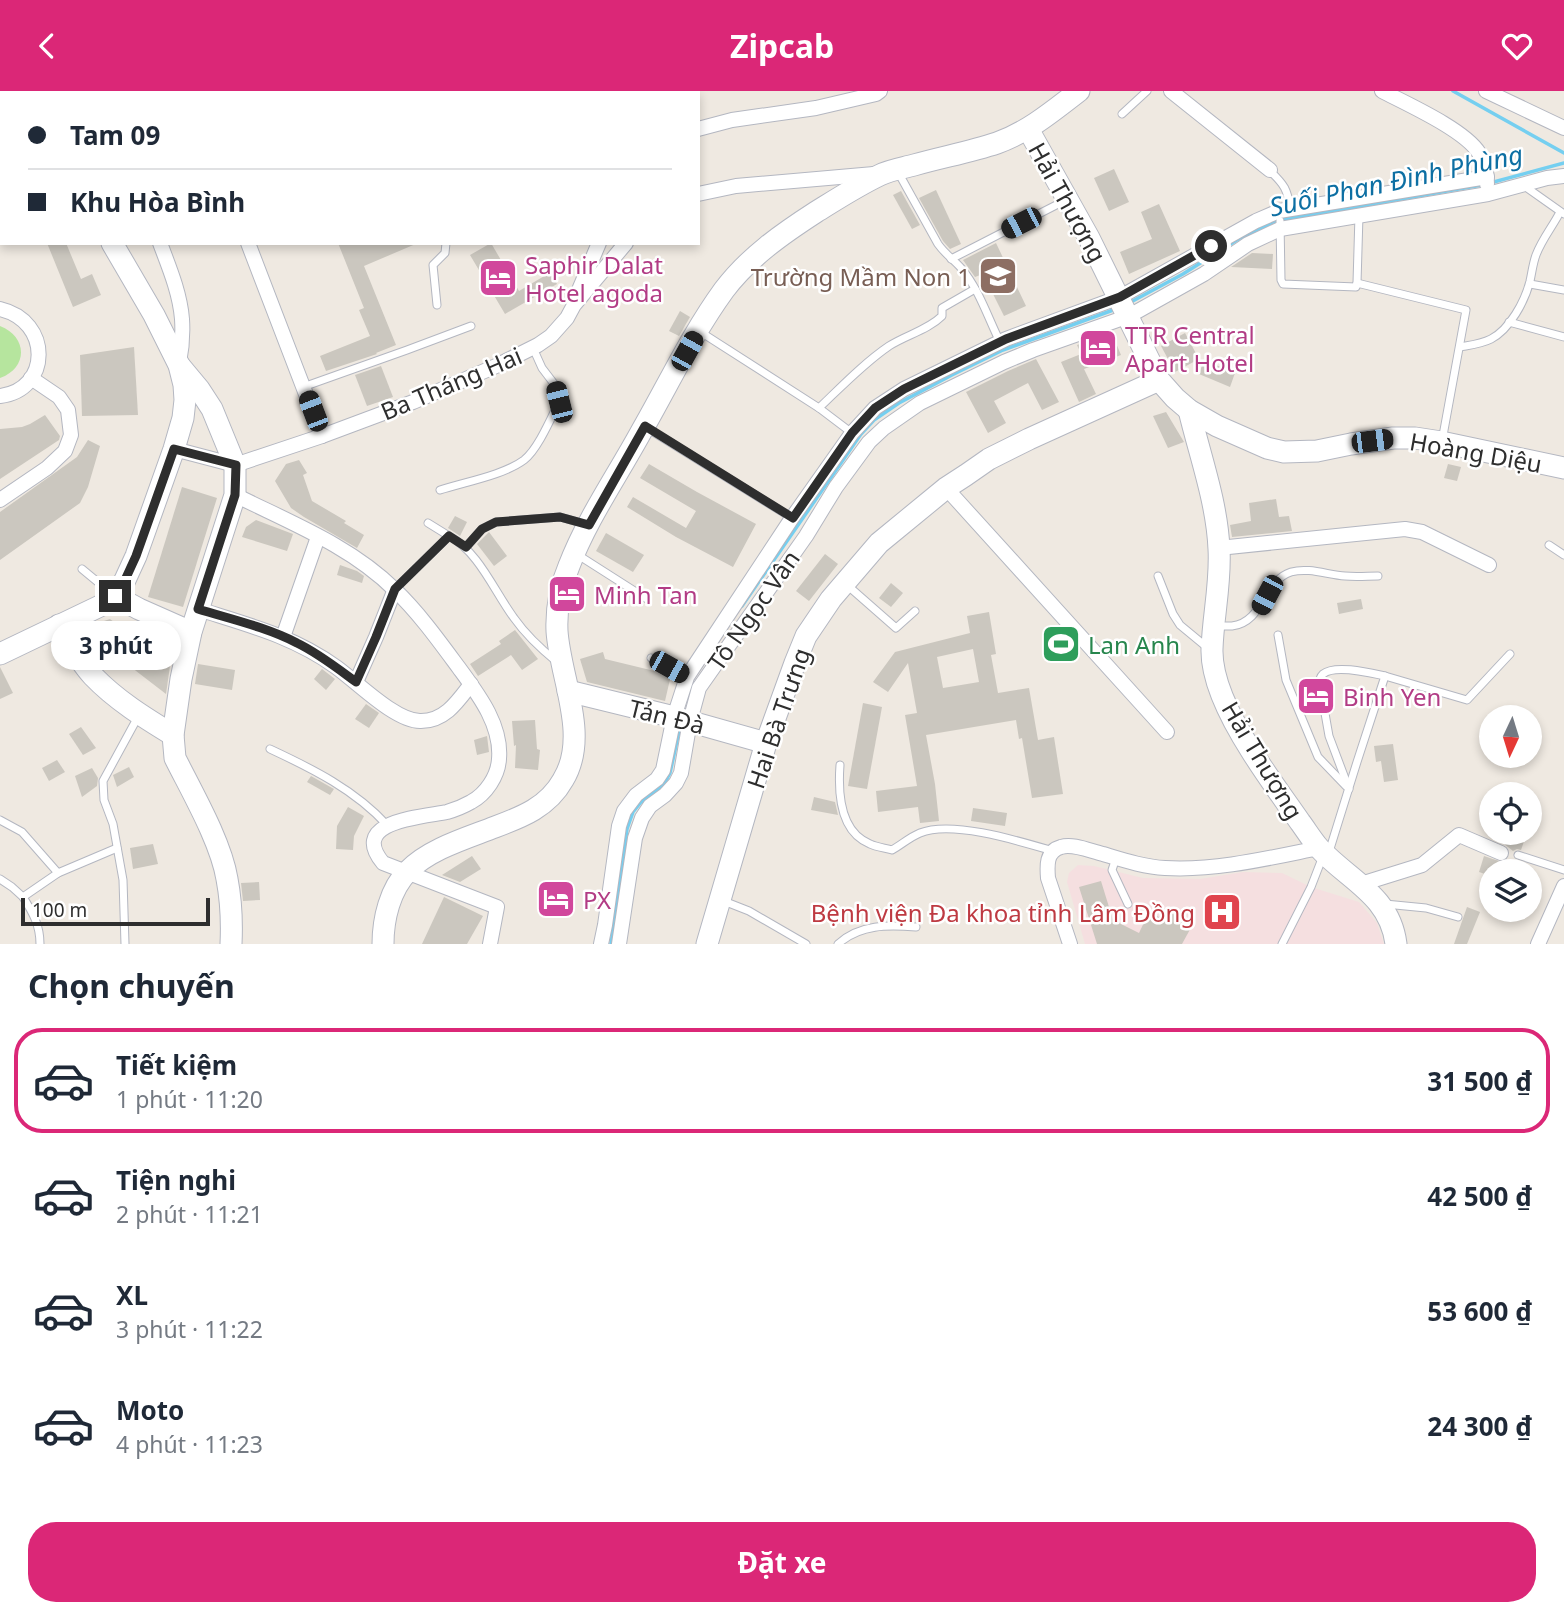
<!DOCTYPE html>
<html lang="vi">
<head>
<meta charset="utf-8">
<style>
	body { margin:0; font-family:"Noto Sans",sans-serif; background:#f6f6f7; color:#1f2937; height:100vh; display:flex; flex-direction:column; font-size:26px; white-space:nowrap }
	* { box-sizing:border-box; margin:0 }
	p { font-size:23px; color:#747a83 }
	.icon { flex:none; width:38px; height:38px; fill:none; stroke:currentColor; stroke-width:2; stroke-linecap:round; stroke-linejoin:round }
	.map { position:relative; height:853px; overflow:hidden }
	.side { display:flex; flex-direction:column; background:#fff; flex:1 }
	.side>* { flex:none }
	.banner { position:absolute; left:0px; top:0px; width:700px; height:154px; box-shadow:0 4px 10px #0003; display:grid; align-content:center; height:154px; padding:0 28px; background:#fff }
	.needle { width:46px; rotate:184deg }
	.tools { position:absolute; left:1479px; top:614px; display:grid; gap:14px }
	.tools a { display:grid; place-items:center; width:63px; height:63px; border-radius:50%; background:#fff; box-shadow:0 4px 10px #0003; font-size:35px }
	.scale { position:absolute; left:21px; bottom:18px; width:189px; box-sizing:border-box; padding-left:7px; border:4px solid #2e2e2e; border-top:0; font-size:19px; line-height:24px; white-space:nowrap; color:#2e2e2e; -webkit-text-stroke:5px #fff; paint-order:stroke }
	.end { position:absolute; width:32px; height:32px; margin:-16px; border:9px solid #2e2e2e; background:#fff; box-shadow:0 0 0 4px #fff }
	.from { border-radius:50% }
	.bubble { position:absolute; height:49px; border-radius:24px; background:#fff; box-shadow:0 4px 10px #0003; font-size:23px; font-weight:700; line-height:49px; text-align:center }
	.car { position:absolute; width:21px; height:42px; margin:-21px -10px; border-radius:9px; box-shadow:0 0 5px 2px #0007; background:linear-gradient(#222 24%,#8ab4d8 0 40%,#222 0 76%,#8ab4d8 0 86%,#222 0) }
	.banner b { display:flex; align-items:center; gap:24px; height:66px; font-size:26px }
	.banner b+b { border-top:2px solid #e0e1e3 }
	.banner i { width:18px; height:18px; background:#1f2937 }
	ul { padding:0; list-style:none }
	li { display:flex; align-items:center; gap:21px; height:105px; margin:0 14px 10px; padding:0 14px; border:4px solid transparent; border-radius:28px }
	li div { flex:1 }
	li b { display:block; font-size:26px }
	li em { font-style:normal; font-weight:700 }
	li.on { border-color:#db2777 }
	li>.icon { width:63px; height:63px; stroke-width:1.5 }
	h2 { padding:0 28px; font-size:32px; line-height:84px }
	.button { display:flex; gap:14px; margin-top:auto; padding:14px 28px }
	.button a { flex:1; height:80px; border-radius:28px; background:#db2777; color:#fff; font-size:28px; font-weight:700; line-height:80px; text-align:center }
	header { display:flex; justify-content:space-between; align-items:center; height:91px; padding:0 28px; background:#db2777; color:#fff; font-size:32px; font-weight:700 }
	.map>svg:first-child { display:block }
</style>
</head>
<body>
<header><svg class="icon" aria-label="back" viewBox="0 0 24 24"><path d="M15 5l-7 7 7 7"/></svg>Zipcab<svg class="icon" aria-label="heart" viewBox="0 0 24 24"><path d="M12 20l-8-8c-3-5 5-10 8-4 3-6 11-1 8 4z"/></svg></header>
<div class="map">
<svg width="1564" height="853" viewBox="0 0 1564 853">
	<rect width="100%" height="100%" fill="#efe9e1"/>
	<polygon fill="#f5dfe0" points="1078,774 1094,775 1143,787 1200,788 1243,781 1282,782 1311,796 1359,811 1377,832 1384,853 1085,853 1067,791 1069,782"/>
	<path fill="#b6e59e" d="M0 235C28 246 28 277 0 287Z"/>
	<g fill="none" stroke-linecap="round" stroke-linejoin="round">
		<g stroke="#75cff0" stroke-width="3.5">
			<polyline points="1453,0 1564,62"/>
			<polyline points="1490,92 1564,72"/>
			<polyline points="1129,212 1183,183 1240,147 1275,130 1482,94"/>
			<polyline points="742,515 861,343 874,329 899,312 952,284 1003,259 1116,218"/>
			<polyline points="611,853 627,738 633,721 641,711 664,693 670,682 680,636"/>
		</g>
	</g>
	<g fill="#cbc7bf" fill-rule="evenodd">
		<polygon points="1114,78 1129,111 1109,120 1094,87"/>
		<polygon points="936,99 961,153 950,158 943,150 919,107"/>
		<polygon points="901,100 920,134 912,138 893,104"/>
		<polygon points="1159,113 1180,160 1129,183 1120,161 1152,148 1141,121"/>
		<polygon points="47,152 66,152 81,188 92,183 101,204 73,216"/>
		<polygon points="338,152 418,152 364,175 396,254 376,262 377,263 326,280 320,265 370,245 359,219 364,217"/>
		<polygon points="491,152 519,200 551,181 557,193 505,223 470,164"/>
		<polygon points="996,152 1026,215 1004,225 983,183 975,186 963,169"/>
		<polygon points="1252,162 1273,163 1272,178 1231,176"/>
		<polygon points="680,220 690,226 679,245 669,240"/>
		<polygon points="1110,242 1113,245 1121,264 1084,278 1096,303 1079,311 1061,271 1081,263 1077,254"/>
		<polygon points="1185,242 1199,268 1175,281 1161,255"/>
		<polygon points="134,256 138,324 82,325 80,264"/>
		<polygon points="1036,268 1059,311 1042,319 1028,292 994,310 1006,332 988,342 966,301 1008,280"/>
		<polygon points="1204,269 1235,282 1230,296 1199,283"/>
		<polygon points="381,275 393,306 367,315 355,284"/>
		<polygon points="1166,321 1184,351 1168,357 1153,325"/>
		<polygon points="45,324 60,345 59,349 0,388 0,338 22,336 30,333"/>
		<polygon points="88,349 100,355 88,396 80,412 0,469 0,421 77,366"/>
		<polygon points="299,369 307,382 303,384 312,410 346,430 344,432 364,444 357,457 304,426 291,417 275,390 286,373"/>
		<polygon points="649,373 697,401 756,433 733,476 676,446 627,416 633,406 686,437 696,420 640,387"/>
		<polygon points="1448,373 1461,376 1457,390 1444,387"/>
		<polygon points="182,396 217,407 183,516 148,506"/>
		<polygon points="1276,408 1279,426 1289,425 1292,440 1232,446 1230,434 1251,430 1249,412"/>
		<polygon points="455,425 467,431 460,445 448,437"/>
		<polygon points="256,429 293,443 287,460 242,446 246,436"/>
		<polygon points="489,441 507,465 494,475 477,453"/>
		<polygon points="606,442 644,464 633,481 596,460"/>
		<polygon points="825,463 838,473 809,510 796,500"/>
		<polygon points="340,474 357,480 364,485 362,492 337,484"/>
		<polygon points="891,492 903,502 891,516 879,507"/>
		<polygon points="1361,508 1363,518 1339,523 1337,512"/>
		<path d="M989 521 996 563 991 564 998 602 1029 597 1038 649 1054 646 1063 703 1032 707 1022 647 1019 648 1016 629 926 644 935 693 939 730 920 732 918 716 878 721 876 700 917 695 905 624 917 622 908 572 888 601 873 591 895 561 970 542 967 525ZM973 558 979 591 943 597 937 566Z"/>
		<polygon points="110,528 170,575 166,603 88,543 98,532"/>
		<polygon points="515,539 538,568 522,579 511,564 478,585 470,573 501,553 499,550"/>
		<polygon points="603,561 605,568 671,584 665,610 587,591 580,568"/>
		<polygon points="198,573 235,579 232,599 195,593"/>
		<polygon points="0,576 13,602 0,608"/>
		<polygon points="322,578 335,588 326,599 314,588"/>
		<polygon points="863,612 882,616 867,698 848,695"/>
		<polygon points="366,613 379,622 369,637 355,628"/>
		<polygon points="535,629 537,658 540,659 538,679 515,677 516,654 514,655 512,630"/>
		<polygon points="81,636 96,657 83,664 69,643"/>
		<polygon points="487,645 489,661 477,664 474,649"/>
		<polygon points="1393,653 1398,689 1384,691 1381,670 1376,671 1374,655"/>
		<polygon points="57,669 65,681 49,690 42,677"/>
		<polygon points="129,676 134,686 117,696 113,684"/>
		<polygon points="92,677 98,687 97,695 82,706 75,685"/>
		<polygon points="311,685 334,698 330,704 307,691"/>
		<polygon points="814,706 835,711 838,724 811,719"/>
		<polygon points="348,716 364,725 354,745 353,759 336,758 337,735"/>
		<polygon points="973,717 1007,722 1005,735 971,730"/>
		<polygon points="1506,742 1527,742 1521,759 1517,758 1513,760 1503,752"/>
		<polygon points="153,753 158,773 133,778 130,757"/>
		<polygon points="472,765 481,778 460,791 442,784"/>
		<polygon points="1484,765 1502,771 1499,780 1491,780 1491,785 1479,781"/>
		<polygon points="1101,790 1113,829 1139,842 1149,821 1159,826 1163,818 1193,833 1182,853 1097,853 1079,796"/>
		<polygon points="259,791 260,809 243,810 241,792"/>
		<polygon points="444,806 483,825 467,853 422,853"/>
		<polygon points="1467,816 1480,821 1467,853 1454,853"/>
	</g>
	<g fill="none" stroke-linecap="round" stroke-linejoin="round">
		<g stroke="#b4b7c1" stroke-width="9">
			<g id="lane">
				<polyline points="563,0 564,2"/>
				<polyline points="1122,23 1147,0"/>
				<path d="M1270 80C1284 93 1288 99 1290 118"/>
				<path d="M898 81 938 153C945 163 954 169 961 177 979 198 988 227 1000 251"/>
				<polyline points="1523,94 1564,123"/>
				<polyline points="1280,130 1281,189 1283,193 1356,196 1357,192 1466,219 1442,350"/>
				<polyline points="951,168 1066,109"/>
				<polyline points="1357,192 1359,124"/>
				<polyline points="1530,193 1564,199"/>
				<polyline points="437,214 433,174 445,162 446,152"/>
				<polyline points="1509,231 1564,246"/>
				<polyline points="699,240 819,317 852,342"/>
				<path d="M1460 256C1471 254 1481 253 1491 248 1510 238 1525 210 1530 190 1532 181 1533 172 1536 164 1542 148 1553 135 1560 121"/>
				<polyline points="303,296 407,259 471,235"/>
				<path d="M819 317C841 296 864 272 889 255 906 244 928 239 942 225V217L975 198"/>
				<polyline points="645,336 792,427"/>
				<path d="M440 399C465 391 504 384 524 369 538 358 551 327 559 311L555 294 542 277 533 257"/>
				<polyline points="428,432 449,445"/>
				<polyline points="1549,454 1564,464"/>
				<polyline points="466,456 482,438 496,431 560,426 585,433"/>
				<polyline points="578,464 647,508"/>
				<polyline points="82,478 111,502"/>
				<polyline points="1158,485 1173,523 1180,534 1209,558"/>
				<polyline points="847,494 896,537 915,520"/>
				<path d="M395 498 449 445C479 461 494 500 514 527 526 544 541 558 557 571"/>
				<path d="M1215 535C1221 535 1227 535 1232 535 1264 531 1263 490 1291 481 1309 476 1328 484 1345 485 1356 486 1368 485 1378 485"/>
				<polyline points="1278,544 1286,589 1318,666 1346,695"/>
				<polyline points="651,567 687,586"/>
				<path d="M270 658C313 678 355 699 387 734"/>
				<path d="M840 674C838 701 840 741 870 753 876 756 885 757 892 759 901 754 910 746 920 742 952 729 1019 750 1053 760"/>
				<path d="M1349 698 1329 645 1320 594C1320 589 1319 587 1323 583 1335 573 1371 582 1385 585"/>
				<polyline points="0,729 22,741 58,782 117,757"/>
				<polyline points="1329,761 1357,671 1385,585 1467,609 1510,563"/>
				<polyline points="1518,764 1564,779"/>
				<polyline points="1116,767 1112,779 1128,813"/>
				<polyline points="0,788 12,796 23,806"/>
				<polyline points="721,809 749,820 806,853"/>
				<polyline points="1385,813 1426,817 1458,826"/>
				<path d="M40 853C40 834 33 822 23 806L58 782"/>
				<polyline points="125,853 123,789 113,733 104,709 103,690 139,624"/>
				<path d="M838 853C860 833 888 834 916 836"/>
				<polyline points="1282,853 1311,796 1323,765"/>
			</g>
		</g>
		<g stroke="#b4b7c1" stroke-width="16">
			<g id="street">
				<polyline points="103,0 104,2"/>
				<polyline points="204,0 204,2"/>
				<polyline points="340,0 347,2"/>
				<polyline points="1171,0 1270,79"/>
				<path d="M1382 0C1407 13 1465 39 1479 62 1485 71 1487 82 1487 93"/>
				<polyline points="1486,0 1564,37"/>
				<polyline points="382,2 384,0"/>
				<polyline points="651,2 654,0"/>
				<polyline points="698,38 732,29 816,17 876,3 880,0"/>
				<polyline points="698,103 736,95 874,83"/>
				<path d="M160 152C169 176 180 202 182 228 183 243 182 257 179 272"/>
				<polyline points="248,152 322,345"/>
				<polyline points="579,199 599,152"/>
				<path d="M0 218C52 230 51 299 0 305"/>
				<polyline points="174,358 235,374 322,345 413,311 496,275 538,254 551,245 567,227 574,214 626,152"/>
				<polyline points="946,397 1167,641"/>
				<path d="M235 404C289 431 351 455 395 499 419 522 439 550 459 577 478 603 502 634 499 668 498 685 486 703 471 711 464 715 454 719 447 721 422 726 348 730 383 772L497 816 490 853"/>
				<polyline points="0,409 47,377 65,360 71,344 68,319 59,306 31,287"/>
				<polyline points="1219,457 1405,438 1422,441 1489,474"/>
				<path d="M198 518C248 534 293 545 336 576 357 591 396 631 421 630 445 630 458 610 471 593"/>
				<polyline points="283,546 318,446"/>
				<polyline points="356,591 376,546 395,498"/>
				<polyline points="1361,793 1422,774 1459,744 1501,762"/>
				<polyline points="601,853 605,834 619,735 624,720 636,704 657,688 663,679 674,626 687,586 792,427 852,342 875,317 904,298 1006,248 1120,206 1256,130 1279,120 1487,86"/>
				<polyline points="619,853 635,747 642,727 650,715 665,704 676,692 681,682 690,630 699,597 806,445 836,396 869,351 884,337 920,312 1004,271 1033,259 1129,225 1204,183 1248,153 1280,138 1488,103 1547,87 1564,85"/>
				<path d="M1070 853 1048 787C1047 775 1046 760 1061 756 1073 752 1090 760 1103 763 1123 769 1144 776 1165 777 1216 780 1269 767 1319 757"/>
				<polyline points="1538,853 1564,795"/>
			</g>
		</g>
		<g stroke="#b4b7c1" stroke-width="23">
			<g id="secondary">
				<polyline points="35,0 36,2"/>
				<polyline points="1028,38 1089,147 1159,289 1175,307 1189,319 1217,335 1267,357 1284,361 1317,360 1351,353 1393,347 1415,347 1441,351 1564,377"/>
				<path d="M179 274 199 298 212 318 235 374V404L191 541 181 588 173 644 175 667C192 701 221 751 227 788 231 809 232 832 231 853"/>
				<path d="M1189 319C1200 365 1217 411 1219 458 1221 492 1213 525 1212 558 1211 592 1234 633 1252 661 1267 685 1284 708 1300 731 1306 739 1312 749 1319 757 1348 789 1390 804 1396 853"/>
				<polyline points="115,505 139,518 191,541"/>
				<path d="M59 534C69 551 79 570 93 585 116 609 145 627 173 644"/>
				<polyline points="0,563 100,515 115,505 125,489 136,465 174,358 183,327 185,309 184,294 179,274 154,224 112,152"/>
				<polyline points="568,600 674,626 766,652"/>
				<path d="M383 853C383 828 390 798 408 780 429 758 467 747 495 736 522 726 548 716 563 689 590 645 560 587 557 540 556 517 560 496 569 475 587 428 617 385 641 341 668 294 692 243 724 199 749 166 782 143 816 121 837 108 857 95 880 84 890 79 903 77 914 74 942 66 970 61 997 52 1028 41 1053 20 1079 0"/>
				<polyline points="707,853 766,652 795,572 806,545 831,508 879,452 946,397 966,384 989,368 1029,348 1159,289"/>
			</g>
		</g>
		<use href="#lane" stroke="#fff" stroke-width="7"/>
		<use href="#street" stroke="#fff" stroke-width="14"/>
		<use href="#secondary" stroke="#fff" stroke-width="21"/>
	</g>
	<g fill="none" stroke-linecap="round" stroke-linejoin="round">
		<path stroke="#2e2e2e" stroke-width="9" d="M115 505 125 489 136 465 174 358 236 374 235 404 198 518C230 528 266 536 297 552 318 562 337 577 356 591L376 546 395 498 449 445 466 456 482 438 496 431 560 426 589 434 645 335 793 427 852 342 875 317 904 298 1006 248 1120 206 1211 155"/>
	</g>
	<defs>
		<g id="school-square" transform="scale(2.0125)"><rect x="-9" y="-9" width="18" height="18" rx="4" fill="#8d6e63" stroke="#fff"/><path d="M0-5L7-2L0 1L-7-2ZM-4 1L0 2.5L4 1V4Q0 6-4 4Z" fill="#fff"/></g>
		<g id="hotel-square" transform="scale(2.0125)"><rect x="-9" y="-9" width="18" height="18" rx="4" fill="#d1479c" stroke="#fff"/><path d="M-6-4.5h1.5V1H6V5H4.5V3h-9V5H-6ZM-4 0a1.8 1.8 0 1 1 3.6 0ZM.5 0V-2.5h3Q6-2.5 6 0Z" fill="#fff"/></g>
		<g id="stadium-square" transform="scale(2.0125)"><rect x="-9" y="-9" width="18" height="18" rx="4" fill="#2e9e5b" stroke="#fff"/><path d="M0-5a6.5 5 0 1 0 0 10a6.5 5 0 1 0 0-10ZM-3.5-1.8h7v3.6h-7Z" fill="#fff"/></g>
		<g id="hospital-square" transform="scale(2.0125)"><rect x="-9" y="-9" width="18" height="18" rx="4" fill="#e0444e" stroke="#fff"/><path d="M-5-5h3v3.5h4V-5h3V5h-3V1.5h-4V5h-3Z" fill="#fff"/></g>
	</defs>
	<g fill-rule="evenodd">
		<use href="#school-square" x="998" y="185"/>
		<use href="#hotel-square" x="498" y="187"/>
		<use href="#hotel-square" x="1098" y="257"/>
		<use href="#hotel-square" x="567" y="503"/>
		<use href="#stadium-square" x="1061" y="553"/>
		<use href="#hotel-square" x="1316" y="605"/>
		<use href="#hotel-square" x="556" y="808"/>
		<use href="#hospital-square" x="1222" y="821"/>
	</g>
	<g text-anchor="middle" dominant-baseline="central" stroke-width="5" stroke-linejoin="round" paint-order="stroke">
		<g font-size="24" fill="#2e2e2e" stroke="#fff">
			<text transform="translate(1068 111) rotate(61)">Hải Thượng</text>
			<text transform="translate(451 292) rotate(-23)">Ba Tháng Hai</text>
			<text transform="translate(1476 361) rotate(10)">Hoàng Diệu</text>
			<text transform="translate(753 519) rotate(-55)">Tô Ngọc Vân</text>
			<text transform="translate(667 625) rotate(14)">Tản Đà</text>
			<text transform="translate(778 627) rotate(-71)">Hai Bà Trưng</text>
			<text transform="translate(1263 669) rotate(59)">Hải Thượng</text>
		</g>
		<g font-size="24" fill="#b23c85" stroke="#fff" text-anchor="start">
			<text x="525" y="173">Saphir Dalat<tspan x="525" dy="28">Hotel agoda</tspan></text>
			<text x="1125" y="243">TTR Central<tspan x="1125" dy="28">Apart Hotel</tspan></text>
			<text x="594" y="503">Minh Tan</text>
			<text x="1343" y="605">Binh Yen</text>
			<text x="583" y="808">PX</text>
		</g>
		<g font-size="24" fill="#785e54" stroke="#fff" text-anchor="end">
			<text x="971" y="185">Trường Mầm Non 1</text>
		</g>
		<g font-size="24" fill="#27864d" stroke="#fff" text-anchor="start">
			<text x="1088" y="553">Lan Anh</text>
		</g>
		<g font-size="24" fill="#be3a42" stroke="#fff" text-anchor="end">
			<text x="1195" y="821">Bệnh viện Đa khoa tỉnh Lâm Đồng</text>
		</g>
		<g font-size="26" font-style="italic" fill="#0d6fa3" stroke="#fff">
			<text transform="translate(1396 89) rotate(-12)">Suối Phan Đình Phùng</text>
		</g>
	</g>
</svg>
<div class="tools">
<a><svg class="needle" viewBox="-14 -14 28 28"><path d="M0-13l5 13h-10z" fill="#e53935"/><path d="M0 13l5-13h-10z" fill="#747a83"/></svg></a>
<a><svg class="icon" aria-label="locate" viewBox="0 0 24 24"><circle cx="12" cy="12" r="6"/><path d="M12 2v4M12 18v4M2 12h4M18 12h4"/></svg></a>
<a><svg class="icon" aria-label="layers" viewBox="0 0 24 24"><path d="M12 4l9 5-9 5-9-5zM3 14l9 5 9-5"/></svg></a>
</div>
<div class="scale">100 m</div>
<i class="end from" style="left:1211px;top:155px"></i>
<i class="end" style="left:115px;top:505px"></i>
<div class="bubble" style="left:51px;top:530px;width:130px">3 phút</div>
<i class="car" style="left:1021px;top:132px;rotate:243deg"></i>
<i class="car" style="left:687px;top:260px;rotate:29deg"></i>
<i class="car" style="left:559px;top:311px;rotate:346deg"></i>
<i class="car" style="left:313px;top:320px;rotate:339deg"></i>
<i class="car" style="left:1372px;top:350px;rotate:83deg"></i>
<i class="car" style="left:1267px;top:504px;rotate:208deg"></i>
<i class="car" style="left:669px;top:576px;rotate:119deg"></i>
<div class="banner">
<b><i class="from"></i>Tam 09</b>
<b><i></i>Khu Hòa Bình</b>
</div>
</div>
<section class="side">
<h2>Chọn chuyến</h2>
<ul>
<li class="on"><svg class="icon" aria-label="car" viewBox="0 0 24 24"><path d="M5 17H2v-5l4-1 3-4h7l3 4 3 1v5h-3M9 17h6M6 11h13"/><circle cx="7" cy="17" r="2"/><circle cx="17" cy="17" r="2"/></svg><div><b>Tiết kiệm</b><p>1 phút · 11:20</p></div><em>31 500 ₫</em></li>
<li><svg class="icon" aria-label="car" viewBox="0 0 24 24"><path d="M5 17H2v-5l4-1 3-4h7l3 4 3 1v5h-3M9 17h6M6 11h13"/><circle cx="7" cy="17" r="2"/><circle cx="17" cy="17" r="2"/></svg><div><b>Tiện nghi</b><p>2 phút · 11:21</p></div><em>42 500 ₫</em></li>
<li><svg class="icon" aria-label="car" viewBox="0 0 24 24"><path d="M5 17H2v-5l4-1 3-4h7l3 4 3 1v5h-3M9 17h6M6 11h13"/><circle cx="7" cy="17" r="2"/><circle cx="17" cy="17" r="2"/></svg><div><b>XL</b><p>3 phút · 11:22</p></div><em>53 600 ₫</em></li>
<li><svg class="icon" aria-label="car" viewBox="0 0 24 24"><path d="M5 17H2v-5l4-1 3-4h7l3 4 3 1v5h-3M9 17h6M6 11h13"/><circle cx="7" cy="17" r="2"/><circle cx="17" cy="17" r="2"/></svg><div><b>Moto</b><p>4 phút · 11:23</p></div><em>24 300 ₫</em></li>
</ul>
<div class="button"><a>Đặt xe</a></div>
</section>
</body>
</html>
